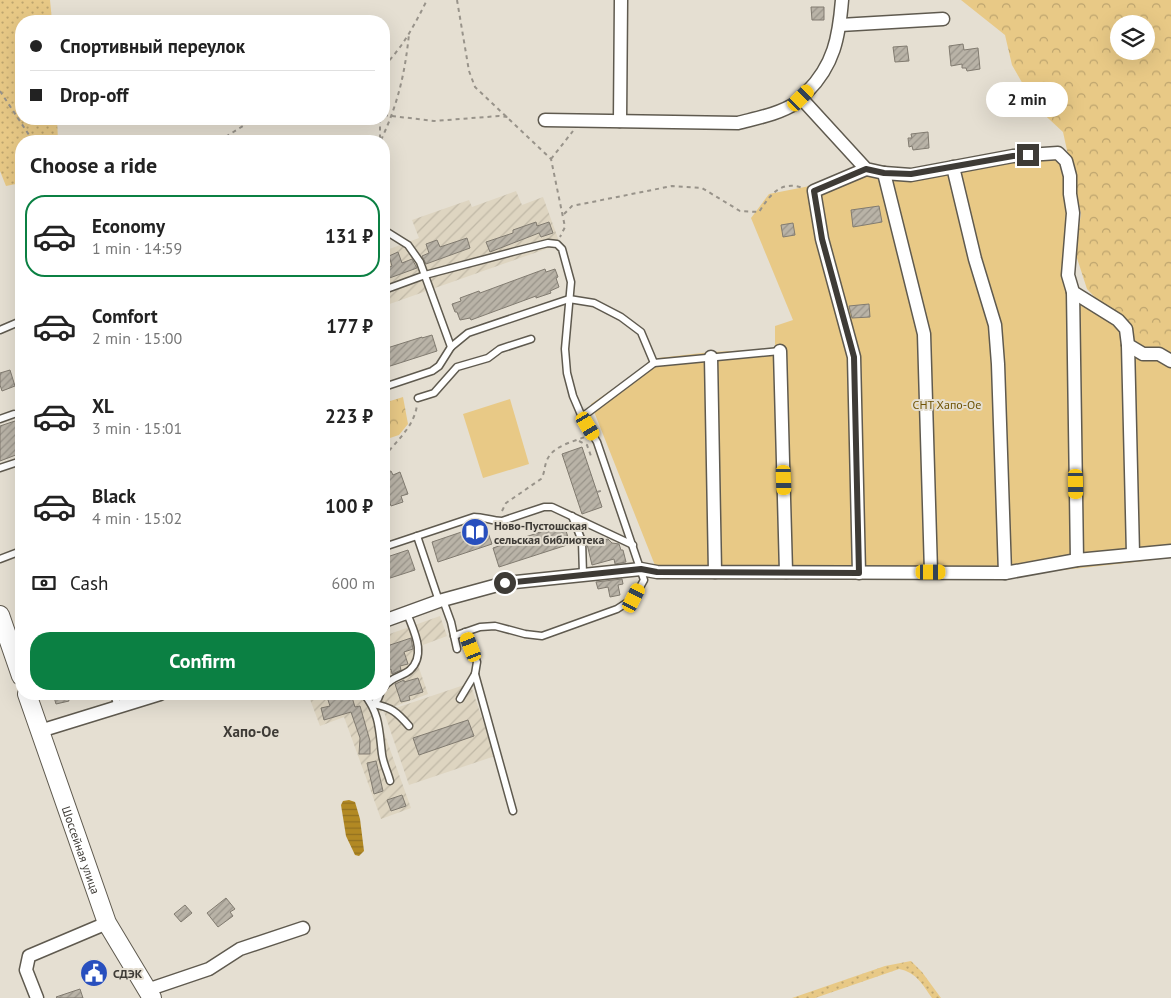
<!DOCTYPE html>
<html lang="en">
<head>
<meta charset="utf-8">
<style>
	body { margin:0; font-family:"PT Sans",sans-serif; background:#f6f6f6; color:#222; height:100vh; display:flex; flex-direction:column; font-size:19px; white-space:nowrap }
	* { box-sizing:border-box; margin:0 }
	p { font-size:16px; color:#767676 }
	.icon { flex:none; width:28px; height:28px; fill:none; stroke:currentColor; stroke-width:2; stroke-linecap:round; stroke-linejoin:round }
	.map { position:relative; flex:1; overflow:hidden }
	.panel { position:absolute; left:15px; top:135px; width:375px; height:565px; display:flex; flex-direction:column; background:#fff; border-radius:20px; box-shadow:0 5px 20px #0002 }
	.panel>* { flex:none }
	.hud { position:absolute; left:15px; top:15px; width:375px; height:110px; border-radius:20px; box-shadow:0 5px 20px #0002; display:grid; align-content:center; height:110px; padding:0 15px; background:#fff }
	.tools { position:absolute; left:1110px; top:15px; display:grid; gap:10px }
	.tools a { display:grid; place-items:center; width:45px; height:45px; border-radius:50%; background:#fff; box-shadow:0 5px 20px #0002; font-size:25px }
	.end { position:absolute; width:22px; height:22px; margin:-11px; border:6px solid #3e3b36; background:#fff; box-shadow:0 0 0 2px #fff }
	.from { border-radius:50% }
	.bubble { position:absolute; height:35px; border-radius:18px; background:#fff; box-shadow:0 5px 20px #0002; font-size:16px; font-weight:600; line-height:35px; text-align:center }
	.car { position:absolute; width:15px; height:30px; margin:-15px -8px; border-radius:6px; box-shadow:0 0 4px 1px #0007; background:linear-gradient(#f5c518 24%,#345 0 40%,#f5c518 0 76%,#345 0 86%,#f5c518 0) }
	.hud b { display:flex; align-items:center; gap:18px; height:48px; font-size:19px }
	.hud b+b { border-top:1px solid #e0e0e0 }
	.hud i { width:12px; height:12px; background:#222 }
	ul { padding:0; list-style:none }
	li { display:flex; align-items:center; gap:15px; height:82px; margin:0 10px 8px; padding:0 5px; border:2px solid transparent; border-radius:20px }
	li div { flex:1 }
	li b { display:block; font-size:19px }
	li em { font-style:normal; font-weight:600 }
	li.selected { border-color:#0b8043 }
	li>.icon { width:45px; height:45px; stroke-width:1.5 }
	h2 { padding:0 15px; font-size:22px; line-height:60px }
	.pay { display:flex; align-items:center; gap:12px; height:55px; padding:0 15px; font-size:19px }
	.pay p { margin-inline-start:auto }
	.cta { display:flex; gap:10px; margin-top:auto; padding:10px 15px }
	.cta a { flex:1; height:58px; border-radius:20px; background:#0b8043; color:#fff; font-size:20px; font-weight:600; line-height:58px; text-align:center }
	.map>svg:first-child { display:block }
</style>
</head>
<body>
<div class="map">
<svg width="1171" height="998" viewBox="0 0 1171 998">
	<defs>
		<pattern id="industrial-furrows" width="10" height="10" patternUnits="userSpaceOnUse" patternTransform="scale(1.25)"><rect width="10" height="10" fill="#ded5c1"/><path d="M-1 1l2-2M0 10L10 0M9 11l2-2" fill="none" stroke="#c0b8a6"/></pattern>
		<pattern id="grass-dots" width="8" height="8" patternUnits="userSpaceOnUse" patternTransform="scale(1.25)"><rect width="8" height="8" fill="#e8c986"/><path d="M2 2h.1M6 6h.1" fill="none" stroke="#bda46e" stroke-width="1.8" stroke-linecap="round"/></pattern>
		<pattern id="forest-crowns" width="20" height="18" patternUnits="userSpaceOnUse" patternTransform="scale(1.25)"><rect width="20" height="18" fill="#e8c986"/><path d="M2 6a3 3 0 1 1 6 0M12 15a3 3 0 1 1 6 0" fill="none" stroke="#bda46e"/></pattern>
		<pattern id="water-rules" width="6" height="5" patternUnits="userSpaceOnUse" patternTransform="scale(1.25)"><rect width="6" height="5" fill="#b28923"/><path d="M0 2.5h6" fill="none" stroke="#92711f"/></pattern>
		<pattern id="building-hatch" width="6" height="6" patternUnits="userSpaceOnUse" patternTransform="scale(1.25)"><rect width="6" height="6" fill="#b9b3a7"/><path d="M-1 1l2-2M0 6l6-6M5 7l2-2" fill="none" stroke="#989389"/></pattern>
	</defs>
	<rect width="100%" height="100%" fill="#e5dfd2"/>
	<g fill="url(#industrial-furrows)">
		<polygon points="516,191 522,205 543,197 560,244 384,306 384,264 387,263 384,251 419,238 412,220 469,200 472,207"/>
		<polygon points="440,616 447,636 423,645 419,668 428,694 377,713 411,808 381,819 344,717 320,726 308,694 384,694 384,636"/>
		<polygon points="470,683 495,756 409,785 384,712"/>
	</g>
	<g fill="url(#grass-dots)">
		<polygon points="0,0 50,0 52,21 21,21 21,119 57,119 58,141 21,141 21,183 6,186 0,171"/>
		<path d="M911 961 922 972 941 998H932C923 985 916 972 899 969L815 998H792L885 966Z"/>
	</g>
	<g fill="url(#forest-crowns)" fill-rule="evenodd">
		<path d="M961 0H1171V355L1136 340 1087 289 1075 252 1081 214 1063 132 1036 107 1012 65 1005 35ZM1119 24H1146V51H1119Z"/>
		<polygon points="403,397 408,424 399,435 384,440 384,403"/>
	</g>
	<g fill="#e8c986">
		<polygon points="1059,157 1070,161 1071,273 1078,288 1160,348 1171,354 1171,558 992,578 715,576 660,578 591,404 658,358 711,352 775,349 775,326 793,320 751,218 769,194 866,175"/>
		<polygon points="510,399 529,464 483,478 463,414"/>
	</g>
	<polygon fill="url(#water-rules)" points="349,800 355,802 360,819 364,851 359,856 355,855 346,836 341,805 343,801"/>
	<g fill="url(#building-hatch)" stroke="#817b70">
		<polygon points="811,7 824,7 824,20 812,20"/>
		<polygon points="963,44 964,50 978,48 980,69 967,71 966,68 962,68 962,64 951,66 949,46"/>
		<polygon points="907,46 909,61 895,62 893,47"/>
		<polygon points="928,132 929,148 913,150 912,146 909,147 908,138 912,138 911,134"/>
		<polygon points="879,206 882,222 853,227 851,210"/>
		<polygon points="536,222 537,226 549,222 553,233 541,237 539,233 490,252 486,242 513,233 513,230"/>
		<polygon points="793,223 795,235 783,237 781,225"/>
		<polygon points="467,238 470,248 426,264 422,256 429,253 426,244 437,240 440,247"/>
		<polygon points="398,252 402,263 412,259 417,268 384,280 384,270 392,266 389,256"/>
		<polygon points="545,269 546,272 555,269 558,277 556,278 559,287 550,291 551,293 536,298 536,296 471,320 470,318 460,320 457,312 455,312 452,304 461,301 460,298 479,291 480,293"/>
		<polygon points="869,304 870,317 852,318 849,306"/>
		<polygon points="432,335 437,351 384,368 384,349 422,337 422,338"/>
		<polygon points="10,370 15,386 2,391 0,385 0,373"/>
		<polygon points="21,419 21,453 0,461 0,426"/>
		<polygon points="582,447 602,507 582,514 562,454"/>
		<polygon points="391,471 393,475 400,472 408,494 401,496 403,502 391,506 384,486 384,473"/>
		<polygon points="485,524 492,544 438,562 432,542"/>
		<polygon points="564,524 570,544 499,567 493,548"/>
		<polygon points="608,539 612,543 619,544 621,550 623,550 626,562 615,564 614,559 592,565 587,544"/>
		<polygon points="408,550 415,570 384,580 384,558"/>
		<polygon points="622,579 623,584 618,585 620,595 610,597 608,587 598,589 596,582"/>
		<polygon points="411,638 413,649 404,652 408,664 400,666 401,670 392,674 391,669 384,672 384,647"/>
		<polygon points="418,678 423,692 409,696 410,700 401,702 395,684 404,680 404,682"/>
		<polygon points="53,694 67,694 69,701 56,704"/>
		<polygon points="326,694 351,694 355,707 360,706 370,741 370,754 359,754 360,738 351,712 324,720 321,708 330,706"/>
		<polygon points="468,720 474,736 419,755 413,738"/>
		<polygon points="376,761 383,791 374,794 367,763"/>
		<polygon points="402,795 406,806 391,811 387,800"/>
		<polygon points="226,898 235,909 230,912 233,916 218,927 207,913"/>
		<polygon points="185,905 192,913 181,922 174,914"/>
		<polygon points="80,989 83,998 57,998 56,997"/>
	</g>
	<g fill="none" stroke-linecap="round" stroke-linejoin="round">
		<g stroke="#5f5a4f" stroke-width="9">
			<g id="lane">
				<polyline points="384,230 408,245 420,262 451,347"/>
				<polyline points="384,290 425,275 516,251 548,243 557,244 562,249 571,282 565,349 567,373 573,396 582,417 597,442 644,580 634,598 617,609 542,636 525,634 495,626 480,627 454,636"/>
				<polyline points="0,330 21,321"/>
				<polyline points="384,387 432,371 439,366 451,347 468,333 569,299 594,303 621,317 641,332 654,363"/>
				<polyline points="418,398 434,393 457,367 488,358 500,349 531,339"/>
				<polyline points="582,417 654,363 780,351"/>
				<polyline points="0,419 14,414"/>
				<polyline points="0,468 21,461"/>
				<polyline points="572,516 582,541 583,574"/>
				<polyline points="417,536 439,601"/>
				<polyline points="384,537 387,546"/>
				<path d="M384 547 474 517C484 517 492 521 502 521L544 507H552L633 545"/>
				<polyline points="0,559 21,551"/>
				<polyline points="443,600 451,622 457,649"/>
				<polyline points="475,674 513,811"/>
				<path d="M384 687C392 676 402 677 410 670 427 654 413 630 407 613"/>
				<polyline points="114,694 118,707"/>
				<path d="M364 694C380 714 379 730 382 754 383 763 388 773 390 781"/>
				<polyline points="460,699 475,674 477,662 465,632"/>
				<path d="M373 704C391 707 397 712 409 726"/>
				<polyline points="373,704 378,699 380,694"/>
			</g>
		</g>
		<g stroke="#5f5a4f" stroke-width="15">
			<g id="street">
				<polyline points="840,25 943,19"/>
				<polyline points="801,98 866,169 884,173 911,175 1013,156 1058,153 1066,161 1070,176 1070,194 1073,213 1068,275 1073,292 1118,320 1126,329 1128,345 1143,354 1159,354 1171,361"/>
				<path d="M545 120 738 123C757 118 779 114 796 103 800 100 804 95 807 92 834 65 839 37 842 0"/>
				<polyline points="620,121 621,0"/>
				<polyline points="953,167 975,259 995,325 998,364 1005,573"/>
				<polyline points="884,173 924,334 931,572"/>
				<polyline points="1073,292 1077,560"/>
				<polyline points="1128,345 1133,554"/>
				<polyline points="780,351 786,572"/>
				<polyline points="711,357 715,572"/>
				<polyline points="859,573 854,357 822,239 814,191 866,169"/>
				<polyline points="384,621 439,601 505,583 641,569 657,572 1005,573 1077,560 1171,551"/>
				<polyline points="40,731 160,694"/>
				<polyline points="147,990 209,969 240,949 303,928"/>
				<polyline points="37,998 26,970 29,956 107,923"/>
			</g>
		</g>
		<g stroke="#5f5a4f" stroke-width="20">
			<g id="secondary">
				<polyline points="0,615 21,676"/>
				<path id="s1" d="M27 694 107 923 152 998"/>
			</g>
		</g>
		<g stroke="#98938a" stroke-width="2" stroke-dasharray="4 4" stroke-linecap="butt">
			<polyline points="457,0 469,71 475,87 551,159 565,227 560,237"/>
			<path d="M384 66C403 47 415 24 427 0"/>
			<polyline points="0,91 33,141"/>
			<polyline points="384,115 434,121 499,116 508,117"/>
			<polyline points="378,119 380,122 380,141"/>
			<path d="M381 140C398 104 405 73 409 34"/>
			<polyline points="219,141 254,119"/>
			<polyline points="551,159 573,131"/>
			<path d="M564 214 572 206 672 186 702 188 740 211 759 212C770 195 780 180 803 188"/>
			<polyline points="579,441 587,445 592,459"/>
			<path d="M384 457C397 440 414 427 417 405"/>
			<polyline points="597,492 604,490"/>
			<path d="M502 511 506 503 541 479C545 473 544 467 547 460 553 446 572 442 585 437"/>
		</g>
		<use href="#lane" stroke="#fff" stroke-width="6"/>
		<use href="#street" stroke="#fff" stroke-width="12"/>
		<use href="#secondary" stroke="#fff" stroke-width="18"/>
	</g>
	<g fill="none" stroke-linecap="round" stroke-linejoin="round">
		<polyline stroke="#3e3b36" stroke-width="6" points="505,583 641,569 657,572 859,573 854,357 822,239 814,191 866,169 884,173 911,174 1013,156 1028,155"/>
	</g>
	<defs>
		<g id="library-disc" transform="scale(1.4375)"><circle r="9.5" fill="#284fbe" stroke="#e5dfd2"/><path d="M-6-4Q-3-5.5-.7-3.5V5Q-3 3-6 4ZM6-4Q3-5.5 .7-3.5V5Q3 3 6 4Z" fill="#fff"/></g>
		<g id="civic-disc" transform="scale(1.4375)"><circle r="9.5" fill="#284fbe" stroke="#e5dfd2"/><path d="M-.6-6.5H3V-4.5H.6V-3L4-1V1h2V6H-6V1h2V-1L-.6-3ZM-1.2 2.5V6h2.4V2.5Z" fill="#fff"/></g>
	</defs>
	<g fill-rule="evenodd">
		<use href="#library-disc" x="475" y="532"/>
		<use href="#civic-disc" x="94" y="973"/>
	</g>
	<g text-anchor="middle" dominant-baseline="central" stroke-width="4" stroke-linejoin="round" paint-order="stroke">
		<g font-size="12" fill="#6f5305" stroke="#e5dfd2">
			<text x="947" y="404">СНТ Хапо-Ое</text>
		</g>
		<g font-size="12" font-weight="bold" fill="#3e3b36" stroke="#e5dfd2" text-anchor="start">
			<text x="494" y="525">Ново-Пустошская<tspan x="494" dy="14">сельская библиотека</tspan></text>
			<text x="113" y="973">СДЭК</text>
		</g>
		<g font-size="12" fill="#3e3b36" stroke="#e5dfd2">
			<text stroke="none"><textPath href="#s1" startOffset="165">Шоссейная улица</textPath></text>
		</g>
		<g font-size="15" font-weight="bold" fill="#3e3b36" stroke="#e5dfd2">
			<text x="251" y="731">Хапо-Ое</text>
		</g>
	</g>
</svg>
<div class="tools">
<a><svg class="icon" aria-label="layers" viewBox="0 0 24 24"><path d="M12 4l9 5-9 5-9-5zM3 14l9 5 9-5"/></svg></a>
</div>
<i class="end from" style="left:505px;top:583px"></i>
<i class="end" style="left:1028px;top:155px"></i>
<div class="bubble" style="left:986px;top:82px;width:82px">2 min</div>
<i class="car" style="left:801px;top:98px;rotate:45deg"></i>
<i class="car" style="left:588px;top:426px;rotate:149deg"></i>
<i class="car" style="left:784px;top:480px;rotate:178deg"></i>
<i class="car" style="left:1076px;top:484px;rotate:179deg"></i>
<i class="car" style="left:931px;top:572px;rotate:90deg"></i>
<i class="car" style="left:634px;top:598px;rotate:27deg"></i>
<i class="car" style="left:471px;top:647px;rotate:339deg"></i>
<div class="hud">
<b><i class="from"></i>Спортивный переулок</b>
<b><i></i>Drop-off</b>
</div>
<section class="panel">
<h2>Choose a ride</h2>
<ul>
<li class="selected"><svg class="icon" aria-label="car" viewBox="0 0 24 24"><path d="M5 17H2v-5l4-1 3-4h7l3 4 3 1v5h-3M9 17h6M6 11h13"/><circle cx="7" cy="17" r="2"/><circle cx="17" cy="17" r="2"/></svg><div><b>Economy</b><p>1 min · 14:59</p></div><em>131 ₽</em></li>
<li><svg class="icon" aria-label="car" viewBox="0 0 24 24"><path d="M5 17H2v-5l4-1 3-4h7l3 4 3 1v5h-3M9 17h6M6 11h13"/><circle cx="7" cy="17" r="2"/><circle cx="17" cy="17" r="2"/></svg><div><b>Comfort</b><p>2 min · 15:00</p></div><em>177 ₽</em></li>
<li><svg class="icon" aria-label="car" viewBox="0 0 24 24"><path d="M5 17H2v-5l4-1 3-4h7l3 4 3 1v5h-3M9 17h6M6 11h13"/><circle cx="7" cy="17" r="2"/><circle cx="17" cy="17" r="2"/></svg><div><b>XL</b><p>3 min · 15:01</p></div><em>223 ₽</em></li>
<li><svg class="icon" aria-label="car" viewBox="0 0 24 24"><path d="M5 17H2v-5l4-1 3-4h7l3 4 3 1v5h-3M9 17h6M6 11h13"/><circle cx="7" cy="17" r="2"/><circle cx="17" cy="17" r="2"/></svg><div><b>Black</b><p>4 min · 15:02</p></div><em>100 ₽</em></li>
</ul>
<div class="pay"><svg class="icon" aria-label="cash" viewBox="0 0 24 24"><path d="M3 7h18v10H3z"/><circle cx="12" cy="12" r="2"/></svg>Cash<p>600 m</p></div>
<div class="cta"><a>Confirm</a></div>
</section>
</div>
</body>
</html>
